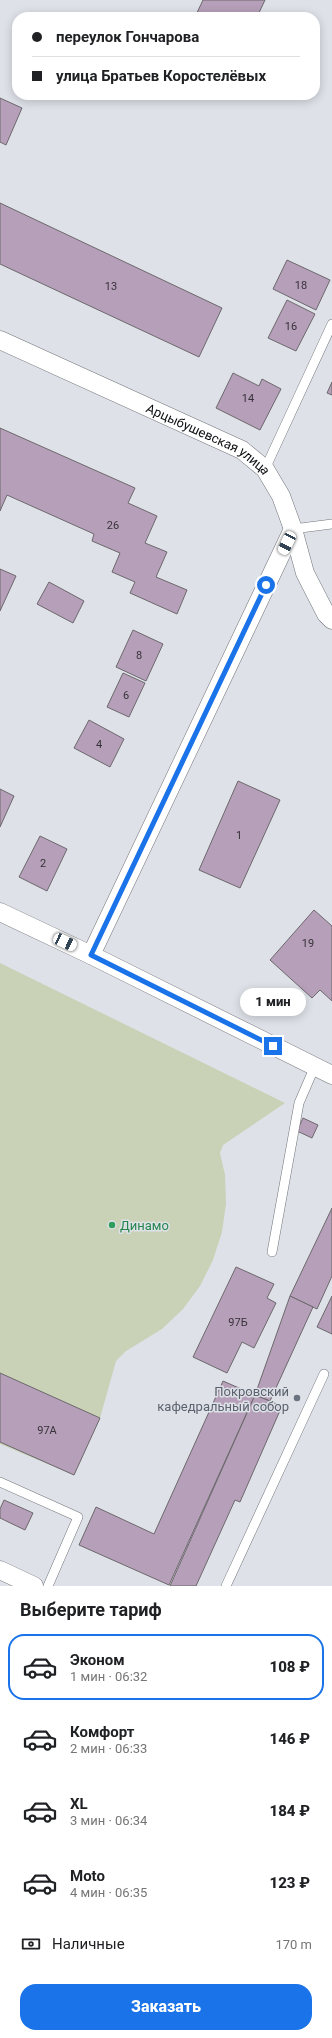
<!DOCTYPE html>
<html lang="ru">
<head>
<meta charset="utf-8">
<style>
	body { margin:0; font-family:Roboto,sans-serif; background:#f2f2f2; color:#202124; height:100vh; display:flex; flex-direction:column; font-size:15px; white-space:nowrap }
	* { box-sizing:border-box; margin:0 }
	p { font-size:13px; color:#757577 }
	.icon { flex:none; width:22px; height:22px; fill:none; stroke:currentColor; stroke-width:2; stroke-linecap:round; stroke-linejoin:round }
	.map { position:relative; height:1586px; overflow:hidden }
	.drawer { display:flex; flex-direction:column; background:#fff; flex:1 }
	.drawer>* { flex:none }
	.top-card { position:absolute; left:12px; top:12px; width:308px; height:88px; border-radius:16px; box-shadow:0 2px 10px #0003; display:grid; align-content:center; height:88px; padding:0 20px; background:#fff }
	.end { position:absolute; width:18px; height:18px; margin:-9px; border:5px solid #1a73e8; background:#fff; box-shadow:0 0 0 2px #fff }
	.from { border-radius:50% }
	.bubble { position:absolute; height:28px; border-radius:14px; background:#fff; box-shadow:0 2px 10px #0003; font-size:13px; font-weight:800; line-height:28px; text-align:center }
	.car { position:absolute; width:12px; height:24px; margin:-12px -6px; border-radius:5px; box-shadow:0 0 3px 1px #0007; background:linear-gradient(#fff 24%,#345 0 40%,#fff 0 76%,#345 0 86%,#fff 0) }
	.top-card b { display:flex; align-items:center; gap:14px; height:38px; font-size:15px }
	.top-card b+b { border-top:1px solid #e0e0e0 }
	.top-card i { width:10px; height:10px; background:#202124 }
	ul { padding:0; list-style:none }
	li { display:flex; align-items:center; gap:12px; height:66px; margin:0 8px 6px; padding:0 12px; border:2px solid transparent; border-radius:16px }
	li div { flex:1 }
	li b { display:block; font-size:15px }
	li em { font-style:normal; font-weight:800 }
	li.selected { border-color:#1a73e8 }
	li>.icon { width:36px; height:36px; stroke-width:1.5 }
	h2 { padding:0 20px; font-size:18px; line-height:48px }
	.pay { display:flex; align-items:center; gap:10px; height:44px; padding:0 20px; font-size:15px }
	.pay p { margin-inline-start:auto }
	.cta { display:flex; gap:8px; margin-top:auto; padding:8px 20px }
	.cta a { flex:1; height:46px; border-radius:16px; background:#1a73e8; color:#fff; font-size:16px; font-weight:800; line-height:46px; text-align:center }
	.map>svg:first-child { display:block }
</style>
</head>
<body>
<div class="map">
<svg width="332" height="1586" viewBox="0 0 332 1586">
	<rect width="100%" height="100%" fill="#dee2e8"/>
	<polygon fill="#c9d1b6" points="0,963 285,1103 223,1145 220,1153 225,1175 226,1204 222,1232 213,1260 200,1286 183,1309 162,1329 126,1351 116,1361 100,1418 74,1475 0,1444"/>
	<g fill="#b69fb8" stroke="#6c686d">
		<polygon points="203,0 265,0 257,17 195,17"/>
		<polygon points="0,98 22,108 6,145 0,142"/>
		<polygon points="0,203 222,308 199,357 0,264"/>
		<polygon points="287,260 330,280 316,310 273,289"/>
		<polygon points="287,300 315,314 296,351 268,338"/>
		<polygon points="233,373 259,386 262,379 281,389 260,430 216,408"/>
		<polygon points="332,382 332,395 327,393"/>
		<polygon points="0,428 135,488 128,503 157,516 145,543 167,552 156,577 187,590 177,614 130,593 135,582 112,572 120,553 92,541 94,534 7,495 0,511"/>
		<polygon points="0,569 16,576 0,611"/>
		<polygon points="49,582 84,601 73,623 37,604"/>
		<polygon points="133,630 163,644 146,681 116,667"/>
		<polygon points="123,673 145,683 129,717 107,707"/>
		<polygon points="89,720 124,739 110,767 74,748"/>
		<polygon points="238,781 280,800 240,888 199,870"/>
		<polygon points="0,789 14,796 0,827"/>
		<polygon points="40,836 67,849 47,891 19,877"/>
		<polygon points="314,910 332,926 332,1001 320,990 312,998 270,960"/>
		<polygon points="303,1118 318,1125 312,1138 297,1131"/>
		<polygon points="332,1208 332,1276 317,1309 290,1296"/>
		<polygon points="236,1267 274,1284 267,1298 276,1303 254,1348 242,1342 227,1373 193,1357"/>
		<polygon points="290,1296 313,1307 270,1401 255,1395"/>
		<polygon points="332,1296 332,1334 317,1327"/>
		<polygon points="0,1373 100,1418 74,1475 0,1442"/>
		<polygon points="223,1381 255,1395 169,1585 79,1545 96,1507 154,1534"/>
		<polygon points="255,1395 282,1406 240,1502 235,1500 196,1586 170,1586"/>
		<polygon points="4,1500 33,1513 25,1530 0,1518 0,1509"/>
	</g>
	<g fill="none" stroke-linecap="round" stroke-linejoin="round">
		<g stroke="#73767b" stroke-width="10">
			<g id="lane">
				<polyline points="265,469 332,324"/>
				<polyline points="293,529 332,524"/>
				<polyline points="272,1252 299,1103 315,1066"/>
				<polyline points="0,1482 78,1517 48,1586"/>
				<polyline points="226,1586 324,1374"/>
			</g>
		</g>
		<g stroke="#73767b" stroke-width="19">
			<g id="street">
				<path id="s1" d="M0 340 242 450 265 469 281 496 293 529 305 573 326 614 332 620"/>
				<polyline points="0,912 91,955 332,1075"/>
				<polyline points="91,955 293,529"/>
				<polyline points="0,1570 34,1586"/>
			</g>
		</g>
		<use href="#lane" stroke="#fff" stroke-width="9"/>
		<use href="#street" stroke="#fff" stroke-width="18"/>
	</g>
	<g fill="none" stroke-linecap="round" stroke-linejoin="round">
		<polyline stroke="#1a73e8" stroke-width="5" points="266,585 91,955 273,1046"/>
	</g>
	<circle fill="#2e9e5b" stroke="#dee2e8" stroke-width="1.5" cx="112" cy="1225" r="4"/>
	<circle fill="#6b7280" stroke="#dee2e8" stroke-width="1.5" cx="297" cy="1398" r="4"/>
	<g text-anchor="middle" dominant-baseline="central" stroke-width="3" stroke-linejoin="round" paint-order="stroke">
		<g font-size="11" fill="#37323a">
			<text x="301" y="285">18</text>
			<text x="111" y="286">13</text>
			<text x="291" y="326">16</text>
			<text x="248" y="398">14</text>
			<text x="113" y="525">26</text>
			<text x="139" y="655">8</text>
			<text x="126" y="695">6</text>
			<text x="99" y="744">4</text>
			<text x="239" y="835">1</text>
			<text x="43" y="863">2</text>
			<text x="308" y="943">19</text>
			<text x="238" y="1322">97Б</text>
			<text x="47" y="1430">97А</text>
		</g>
		<g font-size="13" fill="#0d0e10" stroke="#dee2e8">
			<text stroke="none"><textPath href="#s1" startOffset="231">Арцыбушевская улица</textPath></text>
		</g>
		<g font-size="13" fill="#27864d" stroke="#dee2e8" text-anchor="start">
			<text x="120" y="1225">Динамо</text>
		</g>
		<g font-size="13" fill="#5b616d" stroke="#dee2e8" text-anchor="end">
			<text x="289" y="1391">Покровский<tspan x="289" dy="15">кафедральный собор</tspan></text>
		</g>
	</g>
</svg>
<i class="end from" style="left:266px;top:585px"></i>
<i class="end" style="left:273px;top:1046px"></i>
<div class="bubble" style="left:240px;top:988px;width:66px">1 мин</div>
<i class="car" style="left:287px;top:543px;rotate:206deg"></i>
<i class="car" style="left:65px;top:942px;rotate:115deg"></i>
<div class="top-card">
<b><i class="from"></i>переулок Гончарова</b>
<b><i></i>улица Братьев Коростелёвых</b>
</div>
</div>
<section class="drawer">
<h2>Выберите тариф</h2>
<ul>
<li class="selected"><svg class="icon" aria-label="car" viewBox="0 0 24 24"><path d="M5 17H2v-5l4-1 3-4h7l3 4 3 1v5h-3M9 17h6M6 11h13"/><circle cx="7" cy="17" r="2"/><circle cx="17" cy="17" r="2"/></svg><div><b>Эконом</b><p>1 мин · 06:32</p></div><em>108 ₽</em></li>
<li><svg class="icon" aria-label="car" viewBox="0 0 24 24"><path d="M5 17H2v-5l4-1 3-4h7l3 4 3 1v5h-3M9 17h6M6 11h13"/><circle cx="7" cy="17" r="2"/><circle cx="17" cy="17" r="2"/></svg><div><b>Комфорт</b><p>2 мин · 06:33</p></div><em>146 ₽</em></li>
<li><svg class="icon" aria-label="car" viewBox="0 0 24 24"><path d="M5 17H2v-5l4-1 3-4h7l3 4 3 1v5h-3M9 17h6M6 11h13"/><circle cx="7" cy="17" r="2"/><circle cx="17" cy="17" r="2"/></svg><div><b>XL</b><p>3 мин · 06:34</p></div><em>184 ₽</em></li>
<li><svg class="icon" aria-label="car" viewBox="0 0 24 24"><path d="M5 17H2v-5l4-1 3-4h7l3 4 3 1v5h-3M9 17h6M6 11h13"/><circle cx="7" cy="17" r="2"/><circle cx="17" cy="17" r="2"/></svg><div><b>Moto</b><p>4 мин · 06:35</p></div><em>123 ₽</em></li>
</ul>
<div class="pay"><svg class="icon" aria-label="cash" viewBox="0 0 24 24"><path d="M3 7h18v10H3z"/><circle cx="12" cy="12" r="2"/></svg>Наличные<p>170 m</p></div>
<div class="cta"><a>Заказать</a></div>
</section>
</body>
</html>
